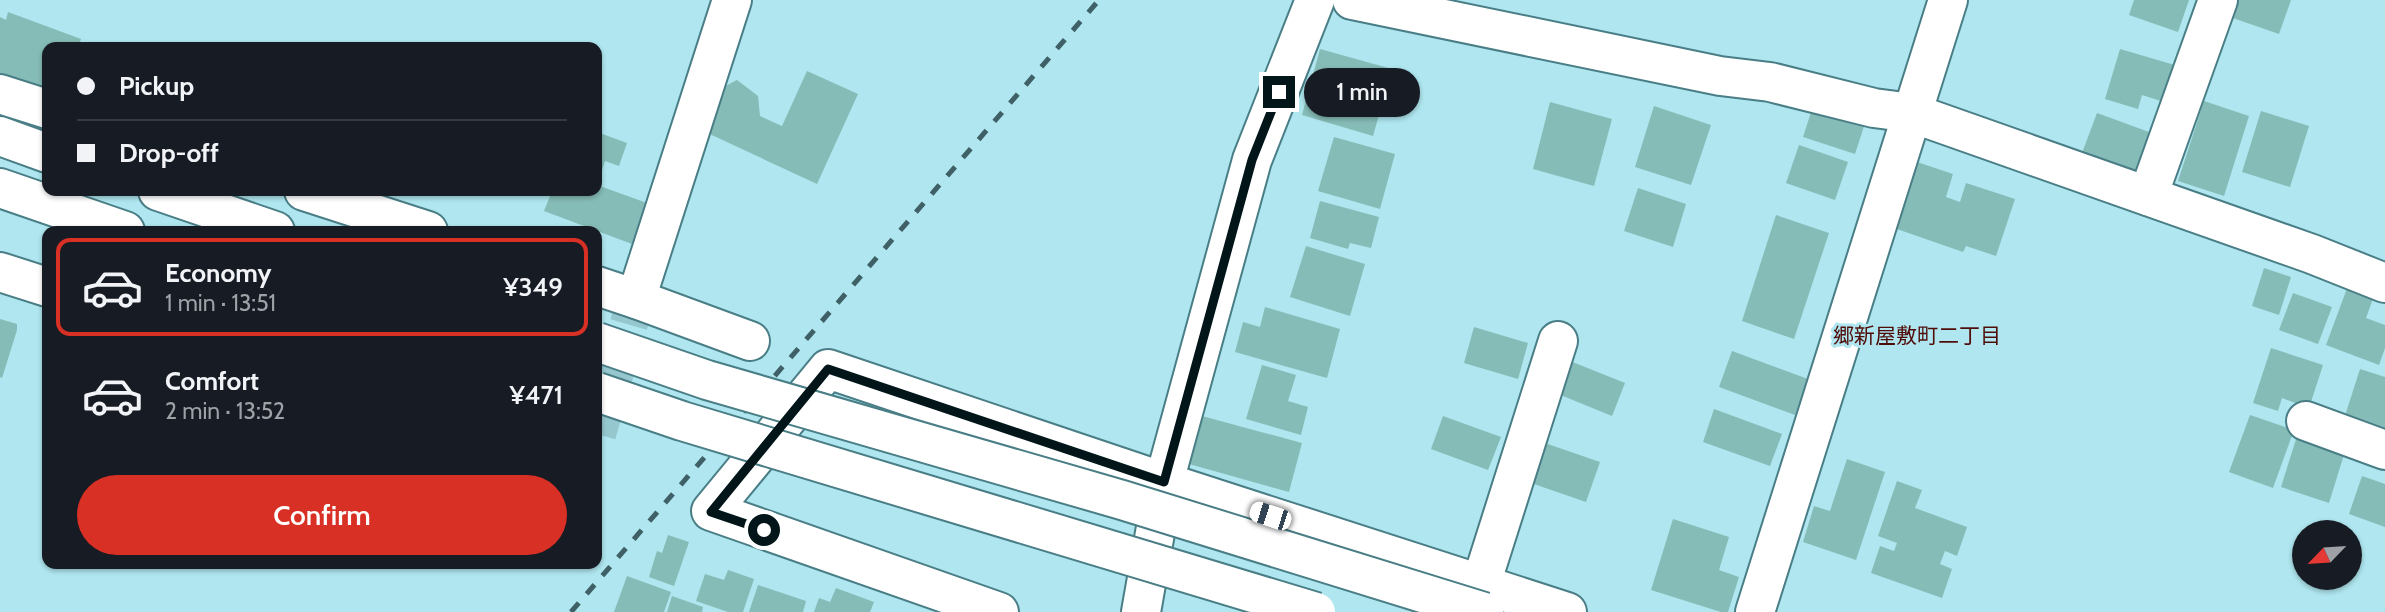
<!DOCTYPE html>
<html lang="en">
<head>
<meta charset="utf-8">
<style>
	body { margin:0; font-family:Cabin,"Noto Sans JP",sans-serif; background:#242831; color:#f1f3f6; height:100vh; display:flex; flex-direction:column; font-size:26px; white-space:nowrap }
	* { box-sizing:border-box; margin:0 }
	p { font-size:23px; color:#9ea1a6 }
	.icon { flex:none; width:38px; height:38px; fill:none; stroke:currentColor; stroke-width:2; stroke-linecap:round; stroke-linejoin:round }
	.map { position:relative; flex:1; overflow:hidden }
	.side { position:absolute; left:42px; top:226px; width:560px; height:343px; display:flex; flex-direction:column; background:#171b24; border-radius:14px; box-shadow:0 2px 5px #0004 }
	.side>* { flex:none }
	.hud { position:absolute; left:42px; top:42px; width:560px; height:154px; border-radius:14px; box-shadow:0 2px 5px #0004; display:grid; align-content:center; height:154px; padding:0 35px; background:#171b24 }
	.needle { width:46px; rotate:245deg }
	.buttons { position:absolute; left:2292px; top:520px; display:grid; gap:14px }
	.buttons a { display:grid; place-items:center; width:70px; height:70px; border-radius:50%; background:#171b24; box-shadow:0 2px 5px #0004; font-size:35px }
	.end { position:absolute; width:32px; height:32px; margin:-16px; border:9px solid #02161a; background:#fff; box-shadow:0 0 0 4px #fff }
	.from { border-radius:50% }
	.bubble { position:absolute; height:49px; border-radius:24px; background:#171b24; box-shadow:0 2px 5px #0004; font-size:23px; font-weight:600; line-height:49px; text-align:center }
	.car { position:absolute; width:21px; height:42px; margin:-21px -10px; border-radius:9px; box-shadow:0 0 5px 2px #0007; background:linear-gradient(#fff 24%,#345 0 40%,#fff 0 76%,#345 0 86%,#fff 0) }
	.hud b { display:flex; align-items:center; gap:24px; height:66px; font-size:26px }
	.hud b+b { border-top:2px solid #363941 }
	.hud i { width:18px; height:18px; background:#f1f3f6 }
	ul { padding:12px 0 0; list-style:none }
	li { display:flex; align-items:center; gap:21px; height:98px; margin:0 14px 10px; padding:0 21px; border:4px solid transparent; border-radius:14px }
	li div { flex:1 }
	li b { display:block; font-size:26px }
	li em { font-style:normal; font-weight:600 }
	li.active { border-color:#d93025 }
	li>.icon { width:63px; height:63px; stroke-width:1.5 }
	.cta { display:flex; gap:14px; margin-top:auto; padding:14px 35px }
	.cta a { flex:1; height:80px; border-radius:42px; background:#d93025; color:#fff; font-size:28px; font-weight:600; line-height:80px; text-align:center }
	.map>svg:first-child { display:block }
</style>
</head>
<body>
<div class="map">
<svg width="2385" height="612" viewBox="0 0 2385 612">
	<rect width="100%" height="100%" fill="#afe6ef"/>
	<g fill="#86bcb7">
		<polygon points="2134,0 2189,0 2178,32 2129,15"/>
		<polygon points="2232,0 2291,0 2279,34 2227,16"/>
		<polygon points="8,12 81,39 78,47 47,47 47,100 0,83 0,17 6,20"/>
		<polygon points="1320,49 1392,69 1373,136 1302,115"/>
		<polygon points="2120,49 2178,66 2167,103 2142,95 2138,109 2105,99"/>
		<polygon points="807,71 858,94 817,184 701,130 720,89 737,80 758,96 760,116 782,126"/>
		<polygon points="2204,101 2249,116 2224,196 2178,181"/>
		<polygon points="1550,102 1612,119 1594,186 1533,169"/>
		<polygon points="1814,103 1866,120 1855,154 1803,137"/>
		<polygon points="1654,106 1711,125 1691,185 1635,167"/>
		<polygon points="2261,111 2309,126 2290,187 2242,172"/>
		<polygon points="2097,113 2149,132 2135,172 2082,153"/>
		<polygon points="597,132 627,143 619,166 605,161 597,185 647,203 632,244 544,211 552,191 597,191"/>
		<polygon points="1334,137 1395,154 1380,209 1318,191"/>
		<polygon points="1799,145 1848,162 1835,200 1786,183"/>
		<polygon points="1917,162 1953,174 1946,197 1960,202 1966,183 2015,199 1996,256 1966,246 1963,252 1894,228"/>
		<polygon points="1638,188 1686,204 1673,247 1624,231"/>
		<polygon points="1320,201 1379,217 1371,248 1350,243 1348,249 1310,238"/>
		<polygon points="1776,215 1829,233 1794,339 1742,321"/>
		<polygon points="1306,246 1365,264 1350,316 1290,297"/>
		<polygon points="2264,268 2291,277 2279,315 2252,306"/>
		<polygon points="2349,283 2375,293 2366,318 2385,325 2385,348 2379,365 2326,345"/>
		<polygon points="2293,293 2332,307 2318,344 2279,330"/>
		<polygon points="1265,307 1340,329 1327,378 1235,352 1243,322 1260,327"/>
		<polygon points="0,319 17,324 17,330 2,378 0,377"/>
		<polygon points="1474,327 1528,343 1518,379 1464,363"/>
		<polygon points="2271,348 2323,365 2309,408 2282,398 2278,411 2253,403"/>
		<polygon points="1732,351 1808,379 1795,415 1719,387"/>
		<polygon points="1570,361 1625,383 1612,416 1558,394"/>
		<polygon points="1262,365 1296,375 1288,401 1308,407 1301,435 1246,419"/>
		<polygon points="2360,369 2385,377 2385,432 2344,419"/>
		<polygon points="1714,409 1782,434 1770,466 1703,442"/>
		<polygon points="2250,415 2294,430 2273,488 2229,472"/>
		<polygon points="1202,416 1302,443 1289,492 1189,464"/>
		<polygon points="1443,416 1501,437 1488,470 1431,449"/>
		<polygon points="2298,433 2346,448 2329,503 2281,487"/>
		<polygon points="1542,442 1600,462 1586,502 1528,482"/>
		<polygon points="1847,459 1885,472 1856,560 1803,542 1814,506 1830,511"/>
		<polygon points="2362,476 2385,484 2385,527 2349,514"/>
		<polygon points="1897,481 1922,490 1915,508 1967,527 1957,556 1945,551 1940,564 1952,569 1942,598 1871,573 1880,546 1894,551 1897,543 1878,536"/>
		<polygon points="1673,519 1729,537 1719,570 1739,577 1728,612 1721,612 1651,590"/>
		<polygon points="668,535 689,542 674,586 649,577 657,551 662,553"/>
		<polygon points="728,570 754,579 743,612 728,612 696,601 705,574 724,580"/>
		<polygon points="627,576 671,592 664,612 614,612"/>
		<polygon points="758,585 806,601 803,612 749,612"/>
		<polygon points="836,588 874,602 870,612 814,612 819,598 830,602"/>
		<polygon points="672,596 703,607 702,612 667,612"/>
	</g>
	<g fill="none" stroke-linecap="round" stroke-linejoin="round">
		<polyline stroke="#95c7cf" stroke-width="38" stroke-dasharray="38 19" stroke-linecap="butt" points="597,434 636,299"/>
		<g stroke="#4a7e86" stroke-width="42">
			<g id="minor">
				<polyline points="732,0 636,299 750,341"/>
				<polyline points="1352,0 1720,76 1770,82 1874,108 1912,113 2312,254 2385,283"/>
				<polyline points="0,94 47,109"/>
				<polyline points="0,136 47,153"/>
				<polyline points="0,188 125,231"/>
				<polyline points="158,191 275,231"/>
				<polyline points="304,191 428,231"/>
				<polyline points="2148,196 2218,0"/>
				<polyline points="0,272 47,287"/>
				<polyline points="597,286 636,299"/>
				<polyline points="2306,421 2385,450"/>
				<polyline points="1481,584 1558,341"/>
				<polyline points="999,612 711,511 828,369 1164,482 1567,612"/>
				<polyline points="1141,612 1164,482 1252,160 1315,0"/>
				<polyline points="1755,612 1948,0"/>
			</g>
		</g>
		<use href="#minor" stroke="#fff" stroke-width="38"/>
		<polyline stroke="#3f6066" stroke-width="5" stroke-dasharray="12 12" stroke-linecap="butt" points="571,612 1099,0"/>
		<g stroke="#4a7e86" stroke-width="42" stroke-linecap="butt">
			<g id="minor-bridge">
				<polyline points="597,342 707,380 1122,500 1484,612"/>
				<polyline points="597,392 682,421 1316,612"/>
			</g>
		</g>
		<use href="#minor-bridge" stroke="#fff" stroke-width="38"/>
	</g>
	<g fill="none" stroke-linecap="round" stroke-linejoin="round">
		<polyline stroke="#02161a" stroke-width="9" points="764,530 711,512 828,369 1164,482 1252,160 1279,92"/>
	</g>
	<g text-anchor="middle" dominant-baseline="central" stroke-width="6" stroke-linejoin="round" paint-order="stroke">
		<g font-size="21" fill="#4f0b07" stroke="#afe6ef">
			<text x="1917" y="335">郷新屋敷町二丁目</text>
		</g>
	</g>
</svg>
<div class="buttons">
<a><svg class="needle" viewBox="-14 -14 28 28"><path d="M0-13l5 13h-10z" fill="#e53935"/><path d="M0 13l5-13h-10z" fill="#9ea1a6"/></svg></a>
</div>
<i class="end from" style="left:764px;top:530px"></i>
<i class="end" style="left:1279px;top:92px"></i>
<div class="bubble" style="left:1304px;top:68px;width:116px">1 min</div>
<i class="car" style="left:1270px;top:516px;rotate:288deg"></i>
<div class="hud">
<b><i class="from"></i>Pickup</b>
<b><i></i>Drop-off</b>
</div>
<section class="side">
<ul>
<li class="active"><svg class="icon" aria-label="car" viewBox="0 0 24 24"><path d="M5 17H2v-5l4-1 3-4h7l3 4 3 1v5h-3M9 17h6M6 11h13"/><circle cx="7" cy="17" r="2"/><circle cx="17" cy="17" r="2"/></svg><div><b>Economy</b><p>1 min · 13:51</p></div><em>¥349</em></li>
<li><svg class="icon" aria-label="car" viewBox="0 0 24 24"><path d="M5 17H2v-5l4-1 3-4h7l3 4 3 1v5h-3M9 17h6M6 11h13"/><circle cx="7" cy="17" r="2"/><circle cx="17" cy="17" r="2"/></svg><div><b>Comfort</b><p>2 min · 13:52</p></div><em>¥471</em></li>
</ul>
<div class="cta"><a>Confirm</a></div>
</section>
</div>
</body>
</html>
